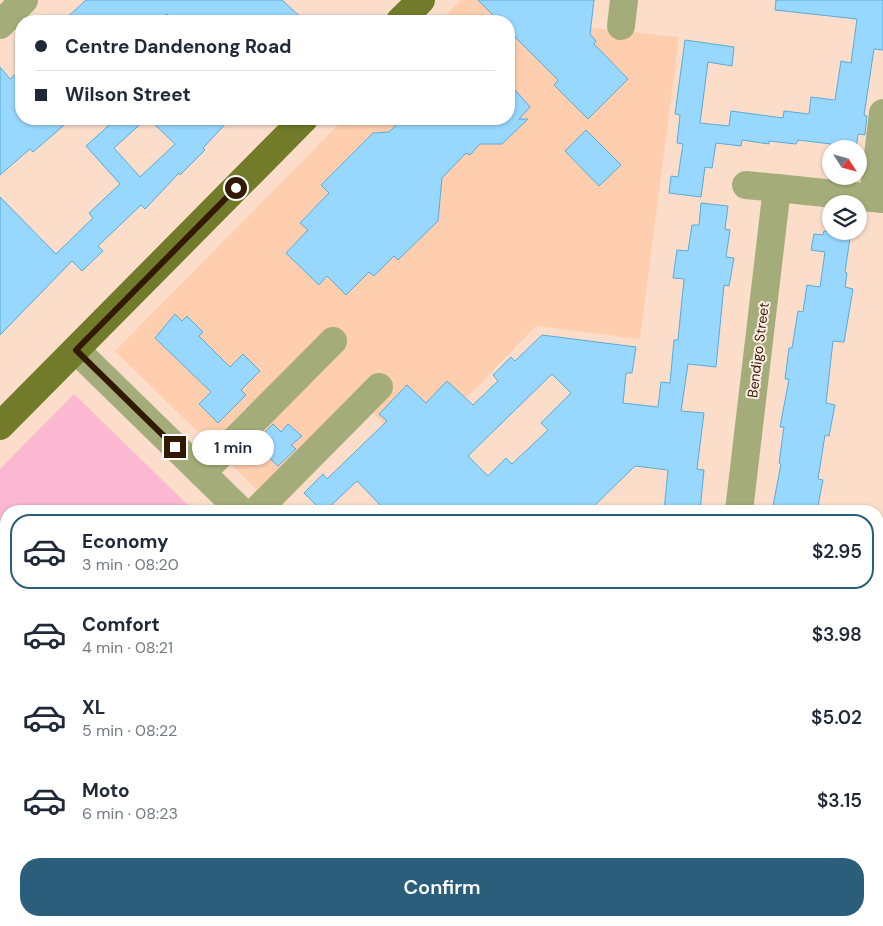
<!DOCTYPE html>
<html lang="en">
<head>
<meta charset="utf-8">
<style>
	body { margin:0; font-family:"DM Sans",sans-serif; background:#f6f6f7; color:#1f2937; height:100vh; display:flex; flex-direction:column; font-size:19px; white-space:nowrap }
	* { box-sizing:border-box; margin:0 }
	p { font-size:16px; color:#747a83 }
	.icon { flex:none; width:28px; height:28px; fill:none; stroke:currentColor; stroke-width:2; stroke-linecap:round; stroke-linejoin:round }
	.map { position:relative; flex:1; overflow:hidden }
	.drawer { position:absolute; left:0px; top:505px; width:884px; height:421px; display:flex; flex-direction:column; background:#fff; border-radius:20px 20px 0 0; box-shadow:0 1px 4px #0004 }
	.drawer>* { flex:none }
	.top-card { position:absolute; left:15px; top:15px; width:500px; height:110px; border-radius:20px; box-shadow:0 1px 4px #0004; display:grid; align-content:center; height:110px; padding:0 20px; background:#fff }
	.needle { width:32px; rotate:126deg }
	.tools { position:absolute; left:822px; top:140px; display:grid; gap:10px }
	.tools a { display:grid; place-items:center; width:45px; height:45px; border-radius:50%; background:#fff; box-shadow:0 1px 4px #0004; font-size:25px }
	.end { position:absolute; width:22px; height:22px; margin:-11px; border:6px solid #331904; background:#fff; box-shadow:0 0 0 2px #fff }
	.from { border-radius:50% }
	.bubble { position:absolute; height:35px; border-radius:18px; background:#fff; box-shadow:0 1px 4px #0004; font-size:16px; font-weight:600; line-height:35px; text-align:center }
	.top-card b { display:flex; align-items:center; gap:18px; height:48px; font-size:19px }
	.top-card b+b { border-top:1px solid #e0e1e3 }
	.top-card i { width:12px; height:12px; background:#1f2937 }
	ul { padding:9px 0 0; list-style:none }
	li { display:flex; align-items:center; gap:15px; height:75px; margin:0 10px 8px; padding:0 10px; border:2px solid transparent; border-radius:20px }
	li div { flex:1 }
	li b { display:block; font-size:19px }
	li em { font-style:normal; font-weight:600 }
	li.on { border-color:#2b5e7b }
	li>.icon { width:45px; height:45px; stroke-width:1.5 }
	.cta { display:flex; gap:10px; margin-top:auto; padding:10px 20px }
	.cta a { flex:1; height:58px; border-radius:20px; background:#2b5e7b; color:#fff; font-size:20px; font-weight:600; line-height:58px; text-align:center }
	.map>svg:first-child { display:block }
</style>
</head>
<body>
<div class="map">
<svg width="883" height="926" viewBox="0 0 883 926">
	<rect width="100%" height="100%" fill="#fbddca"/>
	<polygon fill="#feceae" points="461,0 566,0 583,27 679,37 640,339 536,326 413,453 371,411 261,494 115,351 344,119 509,119 509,21 440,21"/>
	<polygon fill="#fbb8d0" points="74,394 194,511 6,511 6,655 0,649 0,469"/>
	<g fill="#98d7fe" stroke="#59abda" fill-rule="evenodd">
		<polygon points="86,0 282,0 305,21 175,21 167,14 159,21 63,21"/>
		<polygon points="478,0 594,0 590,34 596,41 594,44 628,79 588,119 554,85 558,80 509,31 509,21 499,21"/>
		<polygon points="776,0 883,0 883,50 874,49 864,115 867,116 865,135 858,134 856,149 831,149 831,144 798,140 796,144 769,141 769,144 742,140 741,146 716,143 712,168 705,167 701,197 669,193 671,176 678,177 683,144 677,143 680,115 675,114 685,40 734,47 732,66 708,62 700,123 729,126 731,111 783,118 784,111 809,114 811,97 835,100 841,61 851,63 857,19 775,10"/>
		<polygon points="0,67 10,79 21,69 21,119 71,119 33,152 30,149 0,175"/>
		<polygon points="509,83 530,107 519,119 528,119 502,144 480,144 470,155 466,153 442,178 438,221 398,260 394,256 374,276 369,272 346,295 327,276 319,285 286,253 308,230 300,223 329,193 321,185 373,133 389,132 402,119 509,119"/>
		<polygon points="116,119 146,119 114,148 140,177 175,144 149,119 230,119 203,148 205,150 180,175 179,173 145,209 141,205 98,246 103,251 82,271 72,261 0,335 0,197 56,254 93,218 89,213 120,184 86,146"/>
		<polygon points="586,130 621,165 599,186 565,151"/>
		<path d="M701 203 728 206 725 229 730 230 726 257 734 258 729 286 724 285 716 367 688 364 681 411 704 413 697 469 704 470 700 511H664L668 470 635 466 589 511H386L357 481 325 511H322L304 493 323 474 327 479 387 421 379 414 407 385 426 403 447 381 473 405 498 381 493 375 511 357 515 361 542 335 636 347 632 373H626L623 403 658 407 661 382 670 383 674 340H678L684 279 673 278 677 250 688 251 692 225H699ZM552 374 571 393 541 423 548 430 512 464 506 458 488 476 468 456Z"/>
		<polygon points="824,231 851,231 845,272 847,273 845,287 853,289 844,342 833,341 826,403 835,405 829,436 825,435 818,479 823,480 817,511 803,511 773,506 781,464 779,463 784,427 780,427 789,379 785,379 789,348 792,348 798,311 803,312 807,285 820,287 825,252 811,250 814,234 823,235"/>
		<polygon points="175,314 182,321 187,316 203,332 199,336 230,367 243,354 260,371 241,390 246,395 218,423 199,404 211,392 155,338"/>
		<polygon points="273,424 281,432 288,424 302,436 291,445 296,449 278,466 254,443"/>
	</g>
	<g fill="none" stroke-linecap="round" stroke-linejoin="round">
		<g stroke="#a4ad7a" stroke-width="28">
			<polyline points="0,25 24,0"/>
			<polyline points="621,26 624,0"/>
			<polyline points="746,185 777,188"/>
			<polyline points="873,198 883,113"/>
			<polyline points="76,350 241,511"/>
			<polyline points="202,473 333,341"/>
			<polyline points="256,511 379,387"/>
			<polyline points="739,511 777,188 883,199"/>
			<polyline points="878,809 883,811"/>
			<polyline points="0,843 6,837"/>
			<polyline points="878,859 883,846"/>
			<polyline points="103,920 109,926"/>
			<polyline points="389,926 395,920"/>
			<polyline points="819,926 825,920"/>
		</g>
		<g stroke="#717b29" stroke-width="28">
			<polyline points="400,21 421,0"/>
			<polyline points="0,426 304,119"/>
		</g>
	</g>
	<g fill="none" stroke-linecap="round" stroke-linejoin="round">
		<polyline stroke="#331904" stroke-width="6" points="175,447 76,350 236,188"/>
	</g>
	<g text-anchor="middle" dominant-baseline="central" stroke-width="4" stroke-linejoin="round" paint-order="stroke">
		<g font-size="14" fill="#331904" stroke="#fdeee4">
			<text transform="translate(758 350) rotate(-83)">Bendigo Street</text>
		</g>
	</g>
</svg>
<div class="tools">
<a><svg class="needle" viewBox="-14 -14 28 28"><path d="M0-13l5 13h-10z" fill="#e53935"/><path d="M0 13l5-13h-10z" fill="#747a83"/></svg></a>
<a><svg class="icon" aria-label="layers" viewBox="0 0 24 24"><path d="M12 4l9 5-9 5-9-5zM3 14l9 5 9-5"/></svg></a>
</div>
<i class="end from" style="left:236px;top:188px"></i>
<i class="end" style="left:175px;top:447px"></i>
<div class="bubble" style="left:192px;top:430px;width:82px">1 min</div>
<div class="top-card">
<b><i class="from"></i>Centre Dandenong Road</b>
<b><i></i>Wilson Street</b>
</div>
<section class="drawer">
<ul>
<li class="on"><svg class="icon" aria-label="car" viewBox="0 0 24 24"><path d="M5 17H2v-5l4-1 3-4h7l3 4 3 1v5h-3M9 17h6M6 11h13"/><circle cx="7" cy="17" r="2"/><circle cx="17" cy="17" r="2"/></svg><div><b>Economy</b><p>3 min · 08:20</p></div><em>$2.95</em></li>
<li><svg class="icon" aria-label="car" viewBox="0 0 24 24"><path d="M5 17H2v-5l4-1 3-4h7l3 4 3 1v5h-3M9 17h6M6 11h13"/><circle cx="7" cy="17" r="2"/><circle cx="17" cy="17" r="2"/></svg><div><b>Comfort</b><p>4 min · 08:21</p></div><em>$3.98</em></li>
<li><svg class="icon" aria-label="car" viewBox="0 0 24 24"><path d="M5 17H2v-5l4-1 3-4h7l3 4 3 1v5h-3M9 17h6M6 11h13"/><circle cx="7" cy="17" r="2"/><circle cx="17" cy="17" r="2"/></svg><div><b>XL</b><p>5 min · 08:22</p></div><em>$5.02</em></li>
<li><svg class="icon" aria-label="car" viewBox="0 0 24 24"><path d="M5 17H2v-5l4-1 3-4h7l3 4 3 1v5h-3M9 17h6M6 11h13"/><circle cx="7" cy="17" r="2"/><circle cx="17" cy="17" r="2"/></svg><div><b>Moto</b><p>6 min · 08:23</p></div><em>$3.15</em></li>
</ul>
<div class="cta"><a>Confirm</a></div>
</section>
</div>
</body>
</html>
